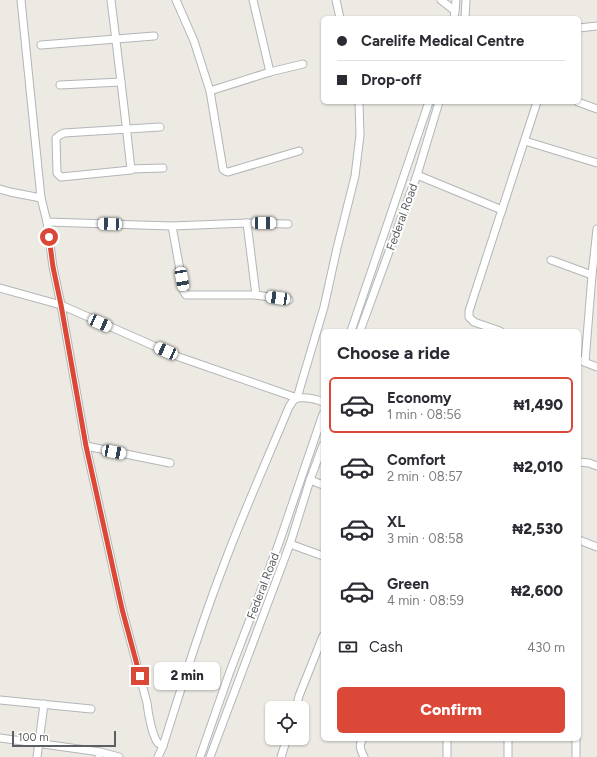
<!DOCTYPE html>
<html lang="en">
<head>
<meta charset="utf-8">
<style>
	body { margin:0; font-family:Figtree,sans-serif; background:#f7f7f7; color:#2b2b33; height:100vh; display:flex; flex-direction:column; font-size:15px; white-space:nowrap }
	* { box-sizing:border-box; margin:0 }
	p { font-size:13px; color:#7c7c81 }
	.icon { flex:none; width:22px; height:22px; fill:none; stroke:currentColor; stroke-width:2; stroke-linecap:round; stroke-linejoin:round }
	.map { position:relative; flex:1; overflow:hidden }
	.panel { position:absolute; left:321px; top:329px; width:260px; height:412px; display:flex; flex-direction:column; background:#fff; border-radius:6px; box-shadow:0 1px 3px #0004 }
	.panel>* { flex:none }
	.top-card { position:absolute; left:321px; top:16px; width:260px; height:88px; border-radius:6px; box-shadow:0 1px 3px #0004; display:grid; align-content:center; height:88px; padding:0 16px; background:#fff }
	.tools { position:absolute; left:265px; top:701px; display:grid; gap:8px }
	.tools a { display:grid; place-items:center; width:44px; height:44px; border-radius:6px; background:#fff; box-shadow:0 1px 3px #0004; font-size:20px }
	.scale { position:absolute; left:12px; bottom:10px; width:104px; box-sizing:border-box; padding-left:4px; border:2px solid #5b5e62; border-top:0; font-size:11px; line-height:14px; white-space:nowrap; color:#5b5e62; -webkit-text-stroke:3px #fff; paint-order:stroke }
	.end { position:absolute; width:18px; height:18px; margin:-9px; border:5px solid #dc4838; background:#fff; box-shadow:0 0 0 2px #fff }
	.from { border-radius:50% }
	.bubble { position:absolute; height:28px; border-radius:6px; background:#fff; box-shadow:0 1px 3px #0004; font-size:13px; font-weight:800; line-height:28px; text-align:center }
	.car { position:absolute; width:12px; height:24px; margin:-12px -6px; border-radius:5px; box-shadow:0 0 3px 1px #0007; background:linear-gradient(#fff 24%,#345 0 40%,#fff 0 76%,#345 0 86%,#fff 0) }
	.top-card b { display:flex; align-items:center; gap:14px; height:38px; font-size:15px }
	.top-card b+b { border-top:1px solid #e1e1e2 }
	.top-card i { width:10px; height:10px; background:#2b2b33 }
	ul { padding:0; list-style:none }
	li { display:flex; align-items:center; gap:12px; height:56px; margin:0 8px 6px; padding:0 8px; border:2px solid transparent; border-radius:6px }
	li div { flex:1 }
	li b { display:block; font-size:15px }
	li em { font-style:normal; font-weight:800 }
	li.current { border-color:#dc4838 }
	li>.icon { width:36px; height:36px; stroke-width:1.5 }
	h2 { padding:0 16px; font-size:18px; line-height:48px }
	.pay { display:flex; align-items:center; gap:10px; height:44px; padding:0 16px; font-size:15px }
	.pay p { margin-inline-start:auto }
	.primary-button { display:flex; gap:8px; margin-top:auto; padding:8px 16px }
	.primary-button a { flex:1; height:46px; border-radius:6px; background:#dc4838; color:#fff; font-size:16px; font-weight:800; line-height:46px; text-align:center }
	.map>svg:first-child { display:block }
</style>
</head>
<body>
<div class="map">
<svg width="597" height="757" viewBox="0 0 597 757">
	<rect width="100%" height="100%" fill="#eceae2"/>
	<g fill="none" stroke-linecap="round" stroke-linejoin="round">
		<g stroke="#b3b5b9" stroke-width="9">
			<g id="street">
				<path d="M21 0 29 79 41 198 47 222 53 267 61 305 86 446 122 609 147 703C148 712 152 736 158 743 159 744 161 745 163 746 182 686 200 626 223 567 243 513 267 460 289 407L293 401 297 398 324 307 337 248 355 176 360 135 359 102"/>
				<path d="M111 0C118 57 125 113 131 170L61 177 57 173 56 138 60 135 64 133 160 127"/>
				<polyline points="176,0 194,41 210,91 223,169 225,171 228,172 299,151"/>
				<polyline points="253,0 270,72"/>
				<polyline points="336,0 340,18"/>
				<polyline points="441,0 455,11"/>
				<polyline points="454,18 455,11 456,0"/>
				<polyline points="465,18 466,0"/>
				<polyline points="579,28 597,26"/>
				<polyline points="41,45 154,36"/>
				<polyline points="60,85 121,82"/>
				<polyline points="210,91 270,72 303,64"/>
				<polyline points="578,102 597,109"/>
				<polyline points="525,141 597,163"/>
				<polyline points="130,169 163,168"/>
				<polyline points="417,175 502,210"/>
				<polyline points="0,189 10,192 41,198"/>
				<polyline points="47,222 172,226 247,223 256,295"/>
				<polyline points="247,223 288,224"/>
				<polyline points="172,226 184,292 186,295 256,295 289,300"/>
				<polyline points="551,260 592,275"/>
				<path d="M0 288 61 305 179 357 297 398C307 397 314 398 323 402"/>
				<polyline points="351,331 429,102"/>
				<polyline points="360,331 417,175 439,102"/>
				<polyline points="500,331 474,322 469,317 469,311 537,102"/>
				<polyline points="579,360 597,367"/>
				<polyline points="585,362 592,275 597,229"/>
				<polyline points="86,446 170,463"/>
				<polyline points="579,462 589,463 597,466"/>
				<polyline points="310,480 323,485"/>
				<polyline points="579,540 597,547"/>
				<polyline points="290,544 323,556"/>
				<polyline points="0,700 91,709"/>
				<polyline points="296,708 299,696 323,636"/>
				<polyline points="0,738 100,752 99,757"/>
				<path d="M363 739C358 745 361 751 364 757"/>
				<polyline points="508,739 508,757"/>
				<polyline points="100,752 119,757"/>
				<polyline points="37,757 44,704"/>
				<polyline points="158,757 163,746"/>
				<polyline points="200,757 229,674 279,543 323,414"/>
				<polyline points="210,757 290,544 310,480 323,445"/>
				<polyline points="281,757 287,738"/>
				<polyline points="447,757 447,741"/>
				<polyline points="576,757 576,739"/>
			</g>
		</g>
		<use href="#street" stroke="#fff" stroke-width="7"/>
	</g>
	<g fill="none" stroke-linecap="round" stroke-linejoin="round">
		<polyline stroke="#dc4838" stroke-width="5" points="49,237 53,267 61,305 86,446 122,609 140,676"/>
	</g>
	<g text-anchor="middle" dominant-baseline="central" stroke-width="4" stroke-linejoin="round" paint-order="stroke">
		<g font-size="12" fill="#5b5e62" stroke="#fff">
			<text transform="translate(402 217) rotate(-70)">Federal Road</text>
			<text transform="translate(263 586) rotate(-69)">Federal Road</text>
		</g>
	</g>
</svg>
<div class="tools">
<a><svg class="icon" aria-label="locate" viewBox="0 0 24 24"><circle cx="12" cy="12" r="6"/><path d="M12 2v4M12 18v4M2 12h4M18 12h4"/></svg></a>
</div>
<div class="scale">100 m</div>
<i class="end from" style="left:49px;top:237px"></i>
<i class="end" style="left:140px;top:676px"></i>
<div class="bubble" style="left:154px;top:662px;width:66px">2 min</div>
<i class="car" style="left:264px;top:223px;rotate:91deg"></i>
<i class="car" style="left:110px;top:224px;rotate:272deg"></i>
<i class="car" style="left:182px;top:279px;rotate:170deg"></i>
<i class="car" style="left:278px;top:298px;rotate:278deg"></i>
<i class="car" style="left:100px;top:323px;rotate:114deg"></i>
<i class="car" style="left:166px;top:351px;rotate:294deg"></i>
<i class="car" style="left:114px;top:452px;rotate:101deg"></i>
<div class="top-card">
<b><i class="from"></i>Carelife Medical Centre</b>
<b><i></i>Drop-off</b>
</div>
<section class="panel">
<h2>Choose a ride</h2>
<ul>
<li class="current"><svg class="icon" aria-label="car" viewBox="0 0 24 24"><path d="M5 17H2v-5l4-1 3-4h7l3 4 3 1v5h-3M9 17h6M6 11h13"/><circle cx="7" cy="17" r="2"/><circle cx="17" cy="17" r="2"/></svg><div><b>Economy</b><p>1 min · 08:56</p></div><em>₦1,490</em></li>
<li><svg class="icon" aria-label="car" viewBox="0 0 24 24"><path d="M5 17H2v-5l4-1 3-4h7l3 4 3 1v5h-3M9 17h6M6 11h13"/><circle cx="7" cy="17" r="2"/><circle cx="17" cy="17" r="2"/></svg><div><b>Comfort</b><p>2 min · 08:57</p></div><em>₦2,010</em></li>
<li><svg class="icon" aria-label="car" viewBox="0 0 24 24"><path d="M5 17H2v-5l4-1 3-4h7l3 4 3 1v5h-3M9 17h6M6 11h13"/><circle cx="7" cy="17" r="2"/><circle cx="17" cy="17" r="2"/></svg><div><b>XL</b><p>3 min · 08:58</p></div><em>₦2,530</em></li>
<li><svg class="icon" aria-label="car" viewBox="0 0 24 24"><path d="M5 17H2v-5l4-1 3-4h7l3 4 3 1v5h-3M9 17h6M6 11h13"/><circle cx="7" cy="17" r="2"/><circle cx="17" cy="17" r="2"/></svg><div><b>Green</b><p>4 min · 08:59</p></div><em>₦2,600</em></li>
</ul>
<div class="pay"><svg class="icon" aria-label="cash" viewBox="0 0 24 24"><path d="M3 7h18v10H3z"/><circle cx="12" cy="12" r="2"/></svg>Cash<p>430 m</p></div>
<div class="primary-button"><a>Confirm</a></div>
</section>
</div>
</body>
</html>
